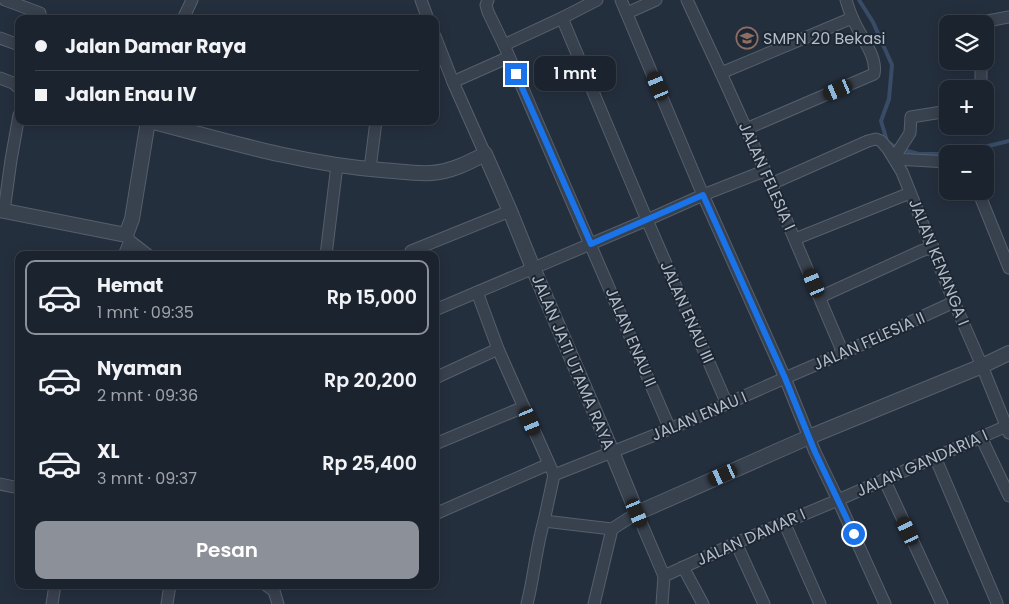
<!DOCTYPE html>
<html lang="id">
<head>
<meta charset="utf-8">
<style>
	body { margin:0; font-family:Poppins,sans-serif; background:#282f3a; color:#f1f3f6; height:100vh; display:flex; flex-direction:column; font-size:19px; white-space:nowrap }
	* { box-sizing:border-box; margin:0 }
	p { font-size:16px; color:#a0a4aa }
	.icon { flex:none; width:28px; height:28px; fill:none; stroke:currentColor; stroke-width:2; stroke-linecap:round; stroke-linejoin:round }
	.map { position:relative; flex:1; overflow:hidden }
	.panel { position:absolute; left:15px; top:251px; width:424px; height:338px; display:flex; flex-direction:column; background:#1b232e; border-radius:10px; box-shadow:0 2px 12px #0003,0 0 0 1px #39404a }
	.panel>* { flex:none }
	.banner { position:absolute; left:15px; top:15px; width:424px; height:110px; border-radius:10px; box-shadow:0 2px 12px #0003,0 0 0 1px #39404a; display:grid; align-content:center; height:110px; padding:0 20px; background:#1b232e }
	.tools { position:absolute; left:939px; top:15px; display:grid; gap:10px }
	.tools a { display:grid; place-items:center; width:55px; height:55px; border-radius:10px; background:#1b232e; box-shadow:0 2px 12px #0003,0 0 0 1px #39404a; font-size:25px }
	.end { position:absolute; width:22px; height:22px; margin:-11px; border:6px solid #1a73e8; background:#fff; box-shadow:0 0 0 2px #fff }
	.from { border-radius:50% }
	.bubble { position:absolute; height:35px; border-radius:10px; background:#1b232e; box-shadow:0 2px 12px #0003,0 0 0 1px #39404a; font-size:16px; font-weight:600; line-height:35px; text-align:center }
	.car { position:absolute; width:15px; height:30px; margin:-15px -8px; border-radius:6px; box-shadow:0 0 4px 1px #0007; background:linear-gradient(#222 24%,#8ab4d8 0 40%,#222 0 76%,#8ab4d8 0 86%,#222 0) }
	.banner b { display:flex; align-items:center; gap:18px; height:48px; font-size:19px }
	.banner b+b { border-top:1px solid #39404a }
	.banner i { width:12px; height:12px; background:#f1f3f6 }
	ul { padding:9px 0 0; list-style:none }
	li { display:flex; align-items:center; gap:15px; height:75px; margin:0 10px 8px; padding:0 10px; border:2px solid transparent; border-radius:10px }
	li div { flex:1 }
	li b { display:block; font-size:19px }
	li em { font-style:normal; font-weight:600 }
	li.active { border-color:#8c9099 }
	li>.icon { width:45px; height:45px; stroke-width:1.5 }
	.button { display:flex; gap:10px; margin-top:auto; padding:10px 20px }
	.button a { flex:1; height:58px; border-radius:10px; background:#8c9099; color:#fff; font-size:20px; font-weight:600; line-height:58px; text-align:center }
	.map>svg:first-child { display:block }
</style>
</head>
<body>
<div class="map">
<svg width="1009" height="604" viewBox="0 0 1009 604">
	<rect width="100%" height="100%" fill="#242f3e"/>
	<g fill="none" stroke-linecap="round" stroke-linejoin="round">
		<g stroke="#394c67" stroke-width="4">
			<polyline points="859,0 873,22 892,65 889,99 881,121 887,141 896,148 919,154 948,154"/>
			<polyline points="956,154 1009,141"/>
		</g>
		<g stroke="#565f6c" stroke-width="13">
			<g id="minor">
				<polyline points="5,0 40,13"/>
				<polyline points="421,0 428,19"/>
				<polyline points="488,0 486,5 488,12 504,45 670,429"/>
				<polyline points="621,0 703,195 785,378 815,452 838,500 885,604"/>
				<polyline points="687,0 721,73 771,184 843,353"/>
				<polyline points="627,13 656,0"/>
				<polyline points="562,18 647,220 727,404"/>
				<polyline points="183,19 192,0"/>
				<polyline points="980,24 982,22 1009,17"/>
				<polyline points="435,36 453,82 485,154"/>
				<polyline points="0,38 19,45"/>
				<polyline points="504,45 562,18 597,0"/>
				<polyline points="981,61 981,89"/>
				<polyline points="721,73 852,18"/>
				<polyline points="0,78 13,83 19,88"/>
				<polyline points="453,82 509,57"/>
				<path d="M746 129 874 74C878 56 859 35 853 19 850 13 848 6 846 0"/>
				<polyline points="894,158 910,133 911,117 948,111"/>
				<polyline points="895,159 948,162"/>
				<polyline points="370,169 376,121"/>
				<polyline points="771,184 868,141 876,139 881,141 888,149 902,172 954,302 982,366 1009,433"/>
				<polyline points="978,191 1009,268"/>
				<polyline points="4,211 11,160 19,115"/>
				<polyline points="126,235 130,241 148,255"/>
				<polyline points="795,239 910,193"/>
				<polyline points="411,251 510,211"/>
				<polyline points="124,255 130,241"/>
				<polyline points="326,255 337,165"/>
				<polyline points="477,292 498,349 554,475"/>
				<polyline points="820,297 921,251 933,247"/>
				<polyline points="435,310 647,220 703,195 764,171"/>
				<polyline points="435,378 498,349"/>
				<polyline points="981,437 1009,496"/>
				<polyline points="435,444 524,407"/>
				<polyline points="935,457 997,603"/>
				<polyline points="554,475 670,429 785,378 843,353 954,302"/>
				<polyline points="884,479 942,604"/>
				<polyline points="0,484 19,488"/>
				<polyline points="435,514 549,464"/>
				<polyline points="544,521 554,475"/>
				<polyline points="784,522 820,604"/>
				<polyline points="736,543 764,604"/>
				<polyline points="683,567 703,604"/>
				<polyline points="664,576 736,543 838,500 1009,425"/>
				<polyline points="266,585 274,591 278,604"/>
				<polyline points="52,604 55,585"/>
				<polyline points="167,604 170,585"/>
				<path d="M527 604C534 577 536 548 544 521L612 529 637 513 664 576 662 604"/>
				<polyline points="594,604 612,529"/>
			</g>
		</g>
		<g stroke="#565f6c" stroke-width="16">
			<g id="tertiary">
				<path d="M150 121C226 141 302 164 381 170 396 171 417 174 431 173 450 172 468 163 485 154L510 211 533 268 612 452 637 513 809 437 982 366 1009 353"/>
				<polyline points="0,210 126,235 132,219 148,121"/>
			</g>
		</g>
		<use href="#minor" stroke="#38414e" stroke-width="11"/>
		<use href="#tertiary" stroke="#38414e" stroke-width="14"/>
	</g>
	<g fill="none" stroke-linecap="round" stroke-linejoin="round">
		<polyline stroke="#1a73e8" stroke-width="6" points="516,74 591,244 703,195 785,378 815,452 854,534"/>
	</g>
	<defs>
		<g id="school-ring" transform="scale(1.125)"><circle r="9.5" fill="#1d2633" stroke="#8d6e63" stroke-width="1.5"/><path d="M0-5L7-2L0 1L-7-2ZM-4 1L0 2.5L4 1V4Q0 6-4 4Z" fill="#8d6e63"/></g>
	</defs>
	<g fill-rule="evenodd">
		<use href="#school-ring" x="747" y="38"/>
	</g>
	<g text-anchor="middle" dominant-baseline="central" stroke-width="4" stroke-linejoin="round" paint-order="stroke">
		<g font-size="16" fill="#b4bcc9" stroke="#1d2633" text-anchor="start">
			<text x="763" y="38">SMPN 20 Bekasi</text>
		</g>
		<g font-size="16" fill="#b4bcc9" stroke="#1d2633">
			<text transform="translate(767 176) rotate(66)">JALAN FELESIA I</text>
			<text transform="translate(939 262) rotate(68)">JALAN KENANGA I</text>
			<text transform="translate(687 312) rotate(66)">JALAN ENAU III</text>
			<text transform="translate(631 337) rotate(67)">JALAN ENAU II</text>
			<text transform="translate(869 341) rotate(-24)">JALAN FELESIA II</text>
			<text transform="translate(573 362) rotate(67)">JALAN JATI UTAMA RAYA</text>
			<text transform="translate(699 416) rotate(-23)">JALAN ENAU I</text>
			<text transform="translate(922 463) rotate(-24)">JALAN GANDARIA I</text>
			<text transform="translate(751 537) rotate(-24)">JALAN DAMAR I</text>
		</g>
	</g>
</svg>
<div class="tools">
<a><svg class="icon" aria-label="layers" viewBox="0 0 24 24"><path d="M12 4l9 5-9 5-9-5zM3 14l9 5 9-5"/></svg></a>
<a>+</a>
<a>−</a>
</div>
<i class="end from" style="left:854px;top:534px"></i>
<i class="end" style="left:516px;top:74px"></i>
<div class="bubble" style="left:534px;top:56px;width:82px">1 mnt</div>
<i class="car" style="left:658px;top:86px;rotate:337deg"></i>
<i class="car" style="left:838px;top:90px;rotate:247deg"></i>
<i class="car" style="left:814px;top:283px;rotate:337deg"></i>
<i class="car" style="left:530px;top:421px;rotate:157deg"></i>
<i class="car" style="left:723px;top:475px;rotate:246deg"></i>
<i class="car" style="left:637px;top:513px;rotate:157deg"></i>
<i class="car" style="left:908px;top:531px;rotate:335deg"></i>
<div class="banner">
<b><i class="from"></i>Jalan Damar Raya</b>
<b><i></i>Jalan Enau IV</b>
</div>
<section class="panel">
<ul>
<li class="active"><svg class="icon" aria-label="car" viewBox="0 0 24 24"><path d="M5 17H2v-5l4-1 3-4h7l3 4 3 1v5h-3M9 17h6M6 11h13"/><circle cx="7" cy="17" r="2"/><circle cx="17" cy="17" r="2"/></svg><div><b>Hemat</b><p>1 mnt · 09:35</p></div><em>Rp 15,000</em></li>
<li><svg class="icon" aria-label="car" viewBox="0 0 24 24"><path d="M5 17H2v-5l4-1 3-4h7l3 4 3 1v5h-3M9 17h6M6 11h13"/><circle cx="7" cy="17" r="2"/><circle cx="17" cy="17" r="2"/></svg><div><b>Nyaman</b><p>2 mnt · 09:36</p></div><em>Rp 20,200</em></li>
<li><svg class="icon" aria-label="car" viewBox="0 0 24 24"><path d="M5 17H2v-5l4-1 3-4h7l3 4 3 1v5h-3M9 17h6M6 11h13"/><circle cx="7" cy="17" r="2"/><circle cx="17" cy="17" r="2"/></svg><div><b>XL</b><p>3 mnt · 09:37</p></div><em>Rp 25,400</em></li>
</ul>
<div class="button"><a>Pesan</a></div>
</section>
</div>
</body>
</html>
